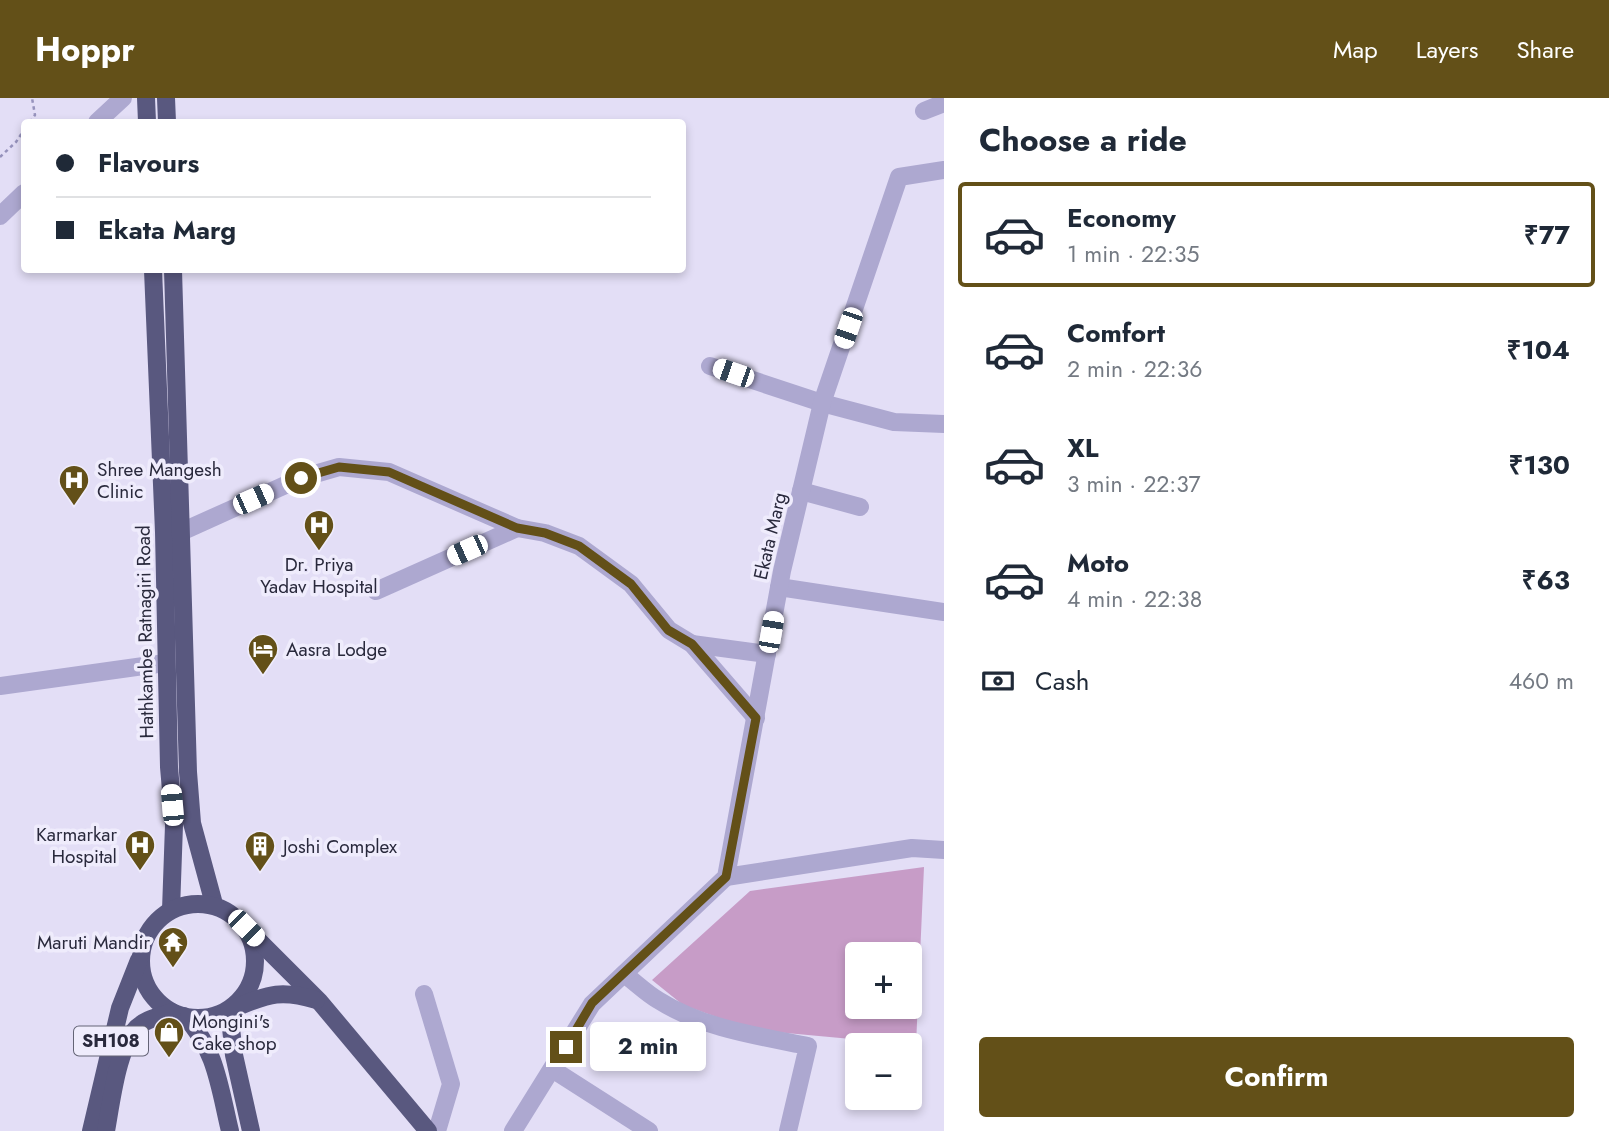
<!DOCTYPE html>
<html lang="en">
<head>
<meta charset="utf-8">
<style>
	body { margin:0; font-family:Jost,sans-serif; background:#f6f6f7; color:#1f2937; height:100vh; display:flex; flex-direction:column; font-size:26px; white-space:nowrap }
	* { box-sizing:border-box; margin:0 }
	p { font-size:23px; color:#747a83 }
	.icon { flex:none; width:38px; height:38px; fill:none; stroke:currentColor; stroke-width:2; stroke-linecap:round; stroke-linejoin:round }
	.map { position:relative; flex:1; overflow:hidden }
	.sheet { display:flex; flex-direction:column; background:#fff; width:665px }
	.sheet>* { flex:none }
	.guide { position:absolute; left:21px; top:21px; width:665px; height:154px; border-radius:7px; box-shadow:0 4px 10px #0003; display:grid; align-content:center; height:154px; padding:0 35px; background:#fff }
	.buttons { position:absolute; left:845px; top:844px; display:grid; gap:14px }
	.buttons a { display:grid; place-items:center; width:77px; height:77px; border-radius:7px; background:#fff; box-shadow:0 4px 10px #0003; font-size:35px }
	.end { position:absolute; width:32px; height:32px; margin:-16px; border:9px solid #635018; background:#fff; box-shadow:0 0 0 4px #fff }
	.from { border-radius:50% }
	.bubble { position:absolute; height:49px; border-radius:7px; background:#fff; box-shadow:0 4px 10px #0003; font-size:23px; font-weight:700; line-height:49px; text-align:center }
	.car { position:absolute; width:21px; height:42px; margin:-21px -10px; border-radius:9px; box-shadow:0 0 5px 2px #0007; background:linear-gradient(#fff 24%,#345 0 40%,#fff 0 76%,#345 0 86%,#fff 0) }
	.guide b { display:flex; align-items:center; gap:24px; height:66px; font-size:26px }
	.guide b+b { border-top:2px solid #e0e1e3 }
	.guide i { width:18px; height:18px; background:#1f2937 }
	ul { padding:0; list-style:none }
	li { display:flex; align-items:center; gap:21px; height:105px; margin:0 14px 10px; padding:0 21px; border:4px solid transparent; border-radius:7px }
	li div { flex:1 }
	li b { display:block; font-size:26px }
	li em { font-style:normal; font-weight:700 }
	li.on { border-color:#635018 }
	li>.icon { width:63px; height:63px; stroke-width:1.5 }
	h2 { padding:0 35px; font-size:32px; line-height:84px }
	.pay { display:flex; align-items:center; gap:18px; height:77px; padding:0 35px; font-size:26px }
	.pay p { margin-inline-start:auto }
	.cta { display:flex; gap:14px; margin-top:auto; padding:14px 35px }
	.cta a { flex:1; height:80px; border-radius:7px; background:#635018; color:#fff; font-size:28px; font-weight:700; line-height:80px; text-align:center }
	header { display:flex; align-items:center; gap:42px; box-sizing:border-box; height:98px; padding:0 35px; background:#635018; color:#fff }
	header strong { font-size:33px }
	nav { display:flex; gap:38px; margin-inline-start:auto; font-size:24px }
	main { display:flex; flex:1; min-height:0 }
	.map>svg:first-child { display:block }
</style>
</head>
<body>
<header>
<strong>Hoppr</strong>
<nav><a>Map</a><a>Layers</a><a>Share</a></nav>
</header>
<main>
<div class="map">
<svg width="944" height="1033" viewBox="0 0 944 1033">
	<rect width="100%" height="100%" fill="#e3def6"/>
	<path fill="#c79cc7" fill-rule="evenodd" d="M924 769 916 947 753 932 683 907 652 882 750 793ZM858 856H910V908H858Z"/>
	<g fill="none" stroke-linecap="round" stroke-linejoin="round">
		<g stroke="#9692bc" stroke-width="2.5" stroke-dasharray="3.5 3.5" stroke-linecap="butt">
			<polyline points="30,24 35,17 32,0"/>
			<polyline points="0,59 16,44 24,32"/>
		</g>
		<g stroke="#ada8d0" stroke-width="18">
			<polyline points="924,13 944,5"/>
			<polyline points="97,24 123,0"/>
			<polyline points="0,118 24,95"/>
			<polyline points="710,268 822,305 894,324 944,326"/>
			<polyline points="801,393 860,409"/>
			<polyline points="181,434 301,380 339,369 389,374 517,430 545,435 579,448 631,486 669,532 692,546 756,620"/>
			<polyline points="779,489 944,514"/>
			<polyline points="376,493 517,430"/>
			<polyline points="692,546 767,556"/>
			<polyline points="0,588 165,565"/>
			<polyline points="726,779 912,750 944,752"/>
			<path d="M624 876C635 884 646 895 658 902 702 930 758 938 808 948L788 1033"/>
			<polyline points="424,896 451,986 437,1033"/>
			<polyline points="552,971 649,1033"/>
			<polyline points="513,1033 592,906 726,779 782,473 822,305 899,79 944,72"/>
		</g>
		<g stroke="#59587f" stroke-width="18">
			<polyline points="146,0 147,24"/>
			<polyline points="166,0 167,24"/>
			<polyline points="153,172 164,434 169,669 174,727 171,812"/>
			<polyline points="173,172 188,674 192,725 214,806"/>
			<circle cx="198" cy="863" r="57"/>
			<polyline points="251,835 319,903 428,1033"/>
			<path d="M184 918C216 949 220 992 230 1033"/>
			<polyline points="91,1033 120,910 139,862"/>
			<path d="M106 1033C111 1006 117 954 134 933 142 922 160 918 172 914"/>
			<path d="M251 1033 234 957 229 912C266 898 277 890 316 902"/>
		</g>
	</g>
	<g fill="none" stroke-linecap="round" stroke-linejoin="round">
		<polyline stroke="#635018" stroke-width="9" points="301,380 339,369 389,374 517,430 545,435 579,448 631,486 668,532 692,546 756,620 726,779 592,905 566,949"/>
	</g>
	<defs>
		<g id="hospital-pin" transform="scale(1.575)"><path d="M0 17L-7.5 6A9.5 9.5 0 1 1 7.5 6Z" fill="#635018" stroke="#efecfc"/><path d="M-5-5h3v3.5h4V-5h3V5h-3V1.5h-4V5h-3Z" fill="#fff"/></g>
		<g id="hotel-pin" transform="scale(1.575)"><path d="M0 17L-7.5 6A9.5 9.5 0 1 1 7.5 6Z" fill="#635018" stroke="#efecfc"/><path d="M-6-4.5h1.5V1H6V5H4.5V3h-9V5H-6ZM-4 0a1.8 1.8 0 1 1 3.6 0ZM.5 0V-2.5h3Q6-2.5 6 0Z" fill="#fff"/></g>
		<g id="building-pin" transform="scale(1.575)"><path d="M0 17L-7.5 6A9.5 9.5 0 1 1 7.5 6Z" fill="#635018" stroke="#efecfc"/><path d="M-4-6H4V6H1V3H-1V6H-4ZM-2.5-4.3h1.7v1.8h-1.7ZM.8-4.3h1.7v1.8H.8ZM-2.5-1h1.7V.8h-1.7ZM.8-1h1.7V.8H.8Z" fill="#fff"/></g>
		<g id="temple-pin" transform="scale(1.575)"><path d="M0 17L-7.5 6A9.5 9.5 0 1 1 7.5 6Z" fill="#635018" stroke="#efecfc"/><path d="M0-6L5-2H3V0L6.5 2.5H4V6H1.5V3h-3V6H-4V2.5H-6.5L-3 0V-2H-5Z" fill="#fff"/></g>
		<g id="shop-pin" transform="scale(1.575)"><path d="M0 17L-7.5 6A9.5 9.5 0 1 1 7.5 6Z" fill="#635018" stroke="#efecfc"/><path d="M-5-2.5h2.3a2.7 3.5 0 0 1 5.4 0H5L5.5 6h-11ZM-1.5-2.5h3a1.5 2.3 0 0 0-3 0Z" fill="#fff"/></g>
	</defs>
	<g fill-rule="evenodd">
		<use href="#hospital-pin" x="74" y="382"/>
		<use href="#hospital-pin" x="319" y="427"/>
		<use href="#hotel-pin" x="263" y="551"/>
		<use href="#hospital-pin" x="140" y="747"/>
		<use href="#building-pin" x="260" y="748"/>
		<use href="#temple-pin" x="173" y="844"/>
		<use href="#shop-pin" x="169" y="934"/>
	</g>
	<g text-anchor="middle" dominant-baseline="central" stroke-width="7" stroke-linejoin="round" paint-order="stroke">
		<rect fill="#efecfc" stroke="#646476" stroke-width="2" x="74" y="928.5" width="74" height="29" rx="5"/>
		<g font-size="18" font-weight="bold" fill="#29293c">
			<text x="111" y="943">SH108</text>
		</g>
		<g font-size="19" fill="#29293c" stroke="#efecfc" text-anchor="start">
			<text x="97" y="371">Shree Mangesh<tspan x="97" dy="22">Clinic</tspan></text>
			<text x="319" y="466" text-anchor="middle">Dr. Priya<tspan x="319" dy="22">Yadav Hospital</tspan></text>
			<text x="286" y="551">Aasra Lodge</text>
			<text x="117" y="736" text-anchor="end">Karmarkar<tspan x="117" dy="22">Hospital</tspan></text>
			<text x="283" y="748">Joshi Complex</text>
			<text x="150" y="844" text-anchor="end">Maruti Mandir</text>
			<text x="192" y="923">Mongini's<tspan x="192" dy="22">Cake shop</tspan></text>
		</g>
		<g font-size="19" fill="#29293c" stroke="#efecfc">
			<text transform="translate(770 438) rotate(-77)">Ekata Marg</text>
			<text transform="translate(145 534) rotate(-91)">Hathkambe Ratnagiri Road</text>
		</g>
	</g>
</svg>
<div class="buttons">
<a>+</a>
<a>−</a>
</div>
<i class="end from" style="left:301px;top:380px"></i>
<i class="end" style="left:566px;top:949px"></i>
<div class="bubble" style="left:590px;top:924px;width:116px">2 min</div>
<i class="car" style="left:848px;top:230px;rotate:199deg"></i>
<i class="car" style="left:733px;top:275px;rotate:289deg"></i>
<i class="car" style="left:253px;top:401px;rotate:66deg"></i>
<i class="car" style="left:467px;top:452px;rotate:246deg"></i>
<i class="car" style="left:771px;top:534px;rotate:10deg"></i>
<i class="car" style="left:172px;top:707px;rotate:355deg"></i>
<i class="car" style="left:246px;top:830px;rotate:135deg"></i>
<div class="guide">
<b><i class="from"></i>Flavours</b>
<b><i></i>Ekata Marg</b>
</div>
</div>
<section class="sheet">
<h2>Choose a ride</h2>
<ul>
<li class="on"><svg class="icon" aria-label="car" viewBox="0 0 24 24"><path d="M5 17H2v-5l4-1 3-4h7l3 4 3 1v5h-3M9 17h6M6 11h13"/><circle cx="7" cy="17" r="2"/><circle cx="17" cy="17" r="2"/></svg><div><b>Economy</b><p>1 min · 22:35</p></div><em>₹77</em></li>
<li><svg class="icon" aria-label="car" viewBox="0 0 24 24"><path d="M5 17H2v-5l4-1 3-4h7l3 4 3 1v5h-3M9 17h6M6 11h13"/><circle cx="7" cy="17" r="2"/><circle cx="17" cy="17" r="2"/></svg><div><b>Comfort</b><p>2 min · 22:36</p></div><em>₹104</em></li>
<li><svg class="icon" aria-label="car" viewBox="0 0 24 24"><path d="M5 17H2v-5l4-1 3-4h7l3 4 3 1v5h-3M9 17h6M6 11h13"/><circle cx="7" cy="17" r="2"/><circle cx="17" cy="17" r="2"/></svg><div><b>XL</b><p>3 min · 22:37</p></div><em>₹130</em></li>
<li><svg class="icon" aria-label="car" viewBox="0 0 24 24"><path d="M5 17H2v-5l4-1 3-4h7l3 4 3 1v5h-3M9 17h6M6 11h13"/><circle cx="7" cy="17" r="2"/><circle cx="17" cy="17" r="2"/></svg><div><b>Moto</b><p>4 min · 22:38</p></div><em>₹63</em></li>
</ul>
<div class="pay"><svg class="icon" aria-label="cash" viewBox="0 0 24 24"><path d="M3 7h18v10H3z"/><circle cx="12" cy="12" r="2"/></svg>Cash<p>460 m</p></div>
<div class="cta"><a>Confirm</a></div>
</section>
</main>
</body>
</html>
